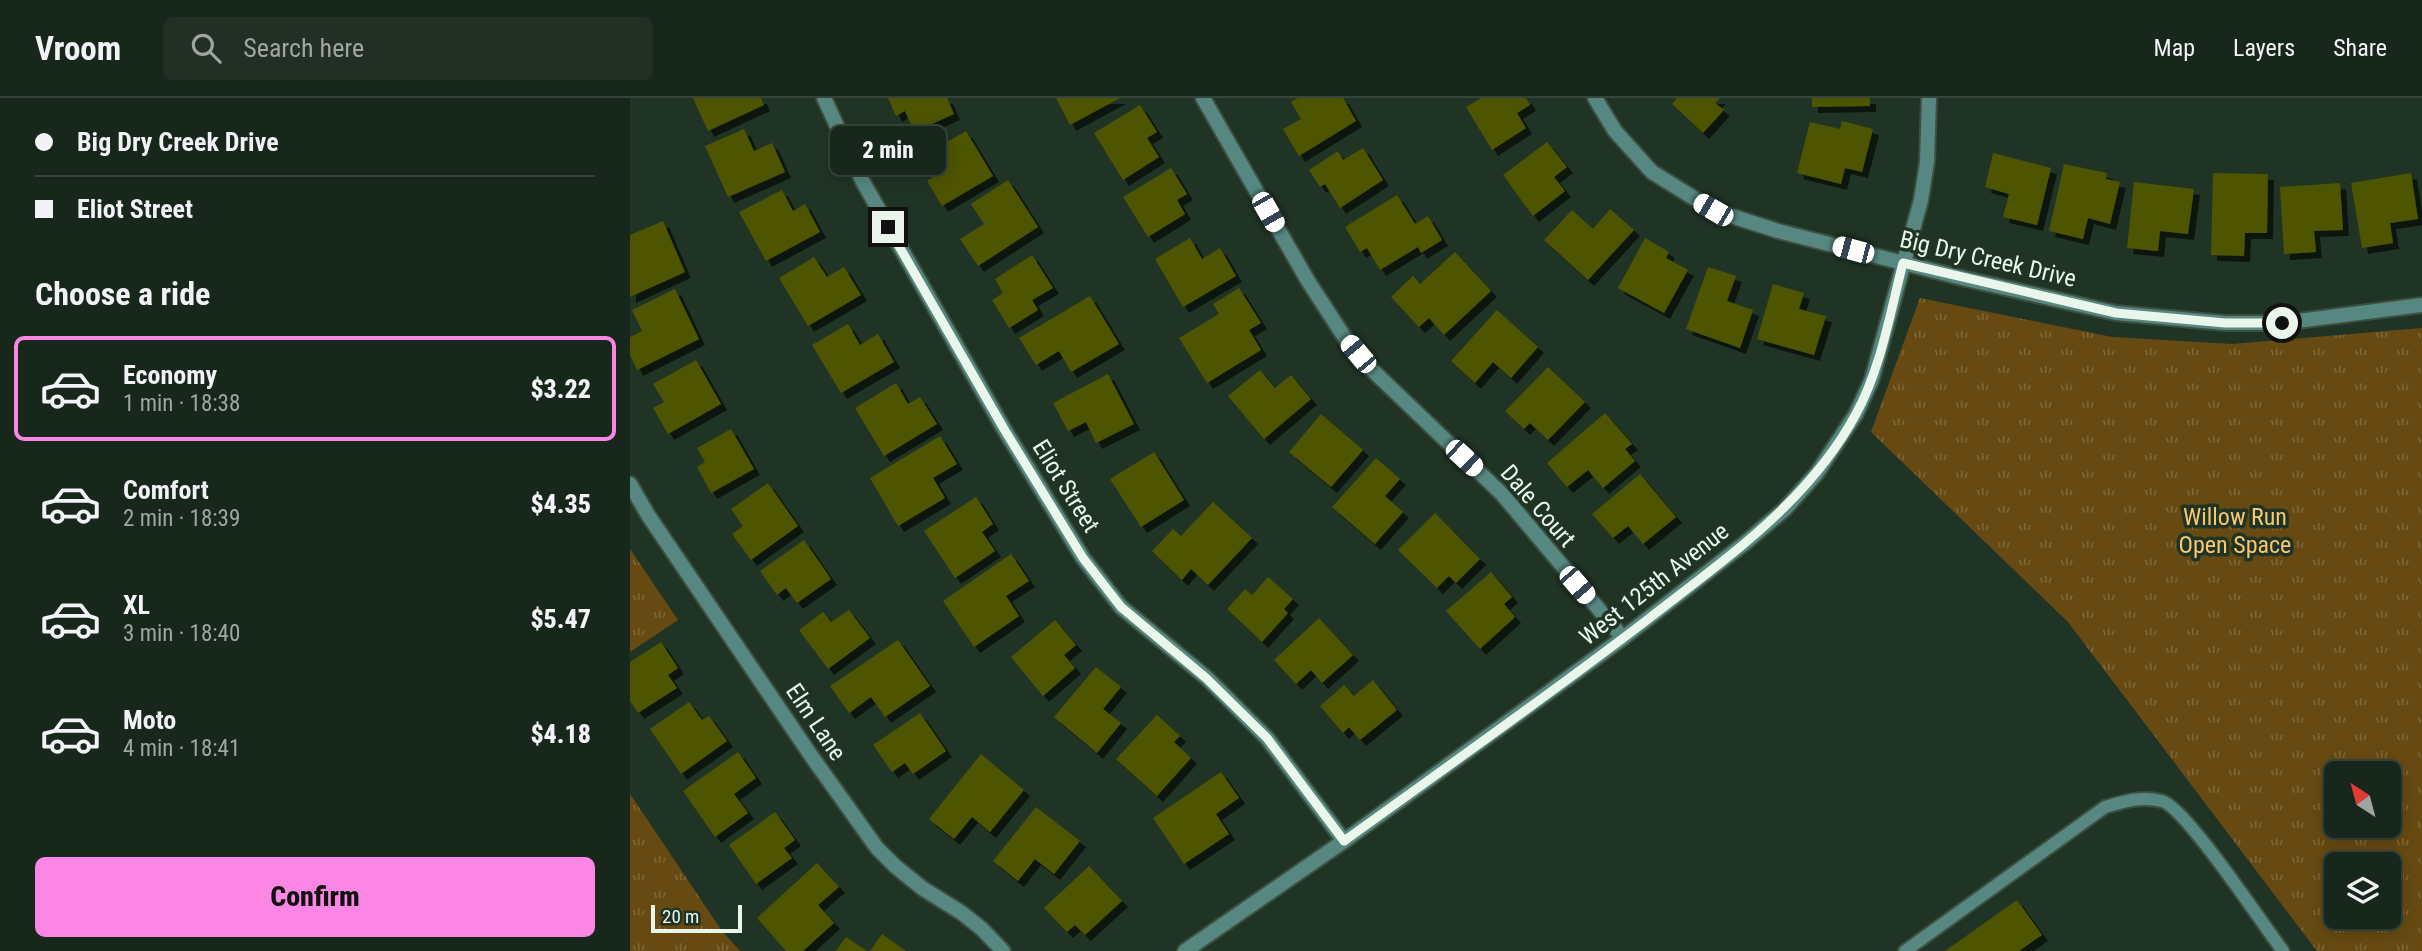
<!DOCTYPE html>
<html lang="en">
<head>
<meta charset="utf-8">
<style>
	body { margin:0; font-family:"Roboto Condensed",sans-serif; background:#212f25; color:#f1f3f6; height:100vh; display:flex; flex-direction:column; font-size:26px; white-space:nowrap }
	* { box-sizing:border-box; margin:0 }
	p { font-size:23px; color:#9fa5a3 }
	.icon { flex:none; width:38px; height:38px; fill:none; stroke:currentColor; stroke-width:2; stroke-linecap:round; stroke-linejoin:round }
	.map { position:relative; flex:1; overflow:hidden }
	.panel { display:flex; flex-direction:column; background:#18271c; width:630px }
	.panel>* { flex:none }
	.banner { display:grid; align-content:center; height:154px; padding:0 35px; background:#18271c }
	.needle { width:46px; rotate:324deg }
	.controls { position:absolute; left:1694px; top:663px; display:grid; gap:14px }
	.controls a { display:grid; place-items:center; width:77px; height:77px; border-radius:10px; background:#18271c; box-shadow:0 4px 18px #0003,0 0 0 2px #36443b; font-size:35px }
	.scale { position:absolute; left:21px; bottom:18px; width:91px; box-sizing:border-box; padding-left:7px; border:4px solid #eaf6ec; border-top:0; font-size:19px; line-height:24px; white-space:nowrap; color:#eaf6ec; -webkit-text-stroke:5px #203425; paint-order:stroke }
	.end { position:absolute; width:32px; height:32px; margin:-16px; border:9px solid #eaf6ec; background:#111; box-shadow:0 0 0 4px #111 }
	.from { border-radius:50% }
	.bubble { position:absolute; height:49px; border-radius:10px; background:#18271c; box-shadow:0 4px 18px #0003,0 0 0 2px #36443b; font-size:23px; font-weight:800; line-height:49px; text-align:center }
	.car { position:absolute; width:21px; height:42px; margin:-21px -10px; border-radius:9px; box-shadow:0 0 5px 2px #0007; background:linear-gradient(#fff 24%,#345 0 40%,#fff 0 76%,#345 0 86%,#fff 0) }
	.banner b { display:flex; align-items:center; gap:24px; height:66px; font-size:26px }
	.banner b+b { border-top:2px solid #36443b }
	.banner i { width:18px; height:18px; background:#f1f3f6 }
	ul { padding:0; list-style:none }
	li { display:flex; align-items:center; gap:21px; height:105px; margin:0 14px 10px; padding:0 21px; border:4px solid transparent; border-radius:10px }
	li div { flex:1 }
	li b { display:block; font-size:26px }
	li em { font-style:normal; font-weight:800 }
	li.active { border-color:#fc86e4 }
	li>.icon { width:63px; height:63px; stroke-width:1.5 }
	h2 { padding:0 35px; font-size:32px; line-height:84px }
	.button { display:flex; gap:14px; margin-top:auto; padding:14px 35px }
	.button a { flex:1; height:80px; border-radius:10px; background:#fc86e4; color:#111; font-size:28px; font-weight:800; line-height:80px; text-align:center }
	header { display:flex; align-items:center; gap:42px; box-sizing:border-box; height:98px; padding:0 35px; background:#18271c; border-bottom:2px solid #36443b }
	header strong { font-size:33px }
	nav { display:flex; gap:38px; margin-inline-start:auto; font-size:24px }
	.search { width:490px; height:63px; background:#212f25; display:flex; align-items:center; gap:18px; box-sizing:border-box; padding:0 24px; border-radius:10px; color:#9fa5a3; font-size:26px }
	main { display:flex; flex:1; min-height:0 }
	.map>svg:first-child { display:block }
</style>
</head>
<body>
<header>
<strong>Vroom</strong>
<div class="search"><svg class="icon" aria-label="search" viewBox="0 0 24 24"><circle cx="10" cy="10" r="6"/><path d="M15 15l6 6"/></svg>Search here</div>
<nav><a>Map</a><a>Layers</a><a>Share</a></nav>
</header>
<main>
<section class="panel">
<div class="banner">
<b><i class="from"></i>Big Dry Creek Drive</b>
<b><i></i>Eliot Street</b>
</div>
<h2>Choose a ride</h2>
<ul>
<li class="active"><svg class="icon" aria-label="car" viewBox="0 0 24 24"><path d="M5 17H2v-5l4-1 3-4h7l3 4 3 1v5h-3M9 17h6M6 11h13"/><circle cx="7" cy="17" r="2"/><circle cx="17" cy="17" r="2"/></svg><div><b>Economy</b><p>1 min · 18:38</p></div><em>$3.22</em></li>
<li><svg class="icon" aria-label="car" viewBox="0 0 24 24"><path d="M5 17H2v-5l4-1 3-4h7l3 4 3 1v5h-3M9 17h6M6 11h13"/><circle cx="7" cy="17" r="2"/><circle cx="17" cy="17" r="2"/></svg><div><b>Comfort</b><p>2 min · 18:39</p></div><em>$4.35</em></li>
<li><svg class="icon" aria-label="car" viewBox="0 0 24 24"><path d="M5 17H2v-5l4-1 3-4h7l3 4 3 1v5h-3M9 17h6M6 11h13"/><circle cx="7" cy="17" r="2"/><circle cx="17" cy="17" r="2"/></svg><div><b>XL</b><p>3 min · 18:40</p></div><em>$5.47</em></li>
<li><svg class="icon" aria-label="car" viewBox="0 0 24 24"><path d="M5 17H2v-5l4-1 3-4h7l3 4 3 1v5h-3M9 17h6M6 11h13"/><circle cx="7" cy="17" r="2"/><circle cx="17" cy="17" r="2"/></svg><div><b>Moto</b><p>4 min · 18:41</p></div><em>$4.18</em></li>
</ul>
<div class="button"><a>Confirm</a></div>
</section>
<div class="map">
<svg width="1792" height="853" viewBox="0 0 1792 853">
	<defs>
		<pattern id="park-tufts" width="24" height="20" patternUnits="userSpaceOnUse" patternTransform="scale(1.75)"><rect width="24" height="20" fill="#674a11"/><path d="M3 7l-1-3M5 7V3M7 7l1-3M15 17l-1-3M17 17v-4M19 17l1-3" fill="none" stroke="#7d6534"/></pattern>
		<filter id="shadow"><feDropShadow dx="6" dy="6" stdDeviation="0" flood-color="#0009"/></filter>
	</defs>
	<rect width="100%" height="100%" fill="#203425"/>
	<g fill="url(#park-tufts)" fill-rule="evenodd">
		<path d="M1290 200 1482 239 1602 246 1792 230V853H1687L1438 524 1241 334ZM1706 676H1759V728H1706ZM1759 766V819H1706V766Z"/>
		<polygon points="0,451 48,522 0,554"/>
		<polygon points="0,696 92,833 110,853 0,853"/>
	</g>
	<g fill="#4d5500" filter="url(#shadow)">
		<polygon points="63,0 131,0 134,7 78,33"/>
		<polygon points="258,0 317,0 324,16 284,34 275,13 266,18"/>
		<polygon points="426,0 490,0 440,27"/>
		<polygon points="668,0 713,0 726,23 669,58 653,31 671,21 661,4"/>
		<polygon points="851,0 896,0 900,7 887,15 896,30 862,52 836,9"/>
		<polygon points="1047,0 1090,0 1085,5 1094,12 1073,35 1042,6"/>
		<polygon points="1182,0 1240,0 1240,8 1182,9"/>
		<polygon points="510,7 527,34 517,40 529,59 493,82 464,35"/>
		<polygon points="1212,23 1243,31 1232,74 1215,70 1211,86 1167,75 1180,24 1210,31"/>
		<polygon points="114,31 124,53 142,45 155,74 98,99 75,48"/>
		<polygon points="336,33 363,78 312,108 297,83 305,78 293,58"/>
		<polygon points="917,44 937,69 924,79 935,93 903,118 873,77"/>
		<polygon points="733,50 753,82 710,110 695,86 690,89 679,72 708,53 713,62"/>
		<polygon points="1363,55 1421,70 1407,127 1373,119 1379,96 1355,89"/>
		<polygon points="1434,66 1477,75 1476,81 1490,84 1480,126 1458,120 1453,141 1419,133"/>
		<polygon points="541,70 557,96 547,102 555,116 518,139 493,99"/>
		<polygon points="1583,75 1638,76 1637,135 1615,135 1614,158 1581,157"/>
		<polygon points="1781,75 1788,121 1760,125 1763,145 1732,150 1721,85"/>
		<polygon points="378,82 408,129 348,168 330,141 354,126 341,106"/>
		<polygon points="1504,84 1564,91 1558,136 1530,133 1528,153 1497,150"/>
		<polygon points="1710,85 1713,132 1684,133 1686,154 1654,156 1650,89"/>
		<polygon points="152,92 163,113 175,106 190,134 136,163 109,114"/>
		<polygon points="767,97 785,126 798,118 812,142 791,155 788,149 750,172 737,150 730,154 715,129"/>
		<polygon points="980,111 1004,132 958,182 914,142 942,112 963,131"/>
		<polygon points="33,123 55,174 0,199 0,137"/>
		<polygon points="560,140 572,161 590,150 606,178 553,209 525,161"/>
		<polygon points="1015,140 1039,154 1036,160 1058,172 1034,215 988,190"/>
		<polygon points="825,154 861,193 814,237 799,220 789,229 761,199 783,178 790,186"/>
		<polygon points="402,157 423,190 402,202 408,212 379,230 362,202 373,195 365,181"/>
		<polygon points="184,159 197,179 214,169 231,197 178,228 149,180"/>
		<polygon points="1078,169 1106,178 1097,203 1123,212 1110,250 1056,231"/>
		<polygon points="1143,186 1174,195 1169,211 1196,218 1184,257 1127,241"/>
		<polygon points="609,190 631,225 619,232 631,252 577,285 549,240 589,216 583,206"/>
		<polygon points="45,191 69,241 7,272 0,257 0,239 12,233 2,212"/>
		<polygon points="460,198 489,246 441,274 429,253 406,267 389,240"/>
		<polygon points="867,212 908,249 881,280 863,264 845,285 821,263"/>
		<polygon points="218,226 230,247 248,236 264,264 211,295 182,247"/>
		<polygon points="66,262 91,306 38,336 23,310 34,304 23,286"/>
		<polygon points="918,269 955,304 918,342 900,325 894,331 875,313"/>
		<polygon points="630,272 645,290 661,277 681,301 634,341 598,298"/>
		<polygon points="478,276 504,326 466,345 456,324 438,333 423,305"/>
		<polygon points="266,285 278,306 290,299 307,326 254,358 225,310"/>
		<polygon points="975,315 1002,346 995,351 1005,363 973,390 958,372 937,389 917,365"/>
		<polygon points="691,316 733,352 701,389 659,354"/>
		<polygon points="101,331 124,371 81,395 67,369 75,364 67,350"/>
		<polygon points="310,338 327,366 303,380 315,400 268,428 240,380"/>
		<polygon points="524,354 554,402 511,429 480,381"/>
		<polygon points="746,360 770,381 755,398 773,414 745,446 702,409"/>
		<polygon points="1010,376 1046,419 1013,446 998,428 983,440 962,416"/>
		<polygon points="138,385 168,428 121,462 102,436 113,428 101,411"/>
		<polygon points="346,399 363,426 352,434 365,453 325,480 294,433"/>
		<polygon points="583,404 622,440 578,487 561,471 552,482 522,453 543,431 551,438"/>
		<polygon points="805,415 850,461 826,485 819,478 807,490 768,452"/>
		<polygon points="174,442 201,481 167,505 156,490 147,497 130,473"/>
		<polygon points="381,456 399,483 376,498 389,518 344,549 313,503"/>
		<polygon points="861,474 882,499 874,506 885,519 850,551 816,513"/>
		<polygon points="638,479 663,501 654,511 658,515 632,544 597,511 615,491 622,497"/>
		<polygon points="219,512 240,540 198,571 169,532 193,514 201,524"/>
		<polygon points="689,520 723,557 692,585 681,572 666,586 644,562"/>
		<polygon points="425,522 446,547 434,557 445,570 413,598 381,559"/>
		<polygon points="268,542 300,588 255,619 241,599 219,615 200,588"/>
		<polygon points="31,544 48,570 38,577 47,590 8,615 0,603 0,564"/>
		<polygon points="466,569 491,589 473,611 491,625 467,655 424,619"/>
		<polygon points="743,582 767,612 730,642 719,629 713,635 690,608 714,587 724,598"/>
		<polygon points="59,604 72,622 79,618 97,643 51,676 20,631"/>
		<polygon points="290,615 316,653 283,676 275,665 262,674 243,647"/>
		<polygon points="527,617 550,638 544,644 561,660 527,698 486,661"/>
		<polygon points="108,654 126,680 104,696 118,715 85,739 53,693"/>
		<polygon points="351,656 394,692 360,734 342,719 324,741 299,721"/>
		<polygon points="591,674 609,700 586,716 599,736 554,766 523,720"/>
		<polygon points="406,709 450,743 424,776 405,761 388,783 363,763"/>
		<polygon points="145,714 165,742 154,750 162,760 126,786 99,747"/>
		<polygon points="187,765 209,789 188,807 204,825 173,853 156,853 127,820"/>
		<polygon points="459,768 492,803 455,837 445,827 437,834 414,810"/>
		<polygon points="1387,802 1412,837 1389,853 1315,853"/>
		<polygon points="252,836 276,853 240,853"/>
		<polygon points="216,839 237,853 206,853"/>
	</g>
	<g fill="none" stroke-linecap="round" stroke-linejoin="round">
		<g stroke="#3c4f41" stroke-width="16">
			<path id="lane" d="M1275 853 1475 709C1495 703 1511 698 1532 703 1556 710 1633 827 1653 853"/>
		</g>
		<g stroke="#3c4f41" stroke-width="18">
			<g id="street">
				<polyline points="194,0 233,84 374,331 453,460 491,509 577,580 637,640 714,743"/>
				<polyline points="573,0 678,183 717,243 739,269 872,396 993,540"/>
				<polyline points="965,0 985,33 1022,74 1083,112 1148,133 1336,181 1486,215 1595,225 1652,225 1792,207"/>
				<polyline points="0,386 18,417 182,659 247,750 265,768 292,790 332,815 352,831 373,853"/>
				<polyline points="555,853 714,743 993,540 1115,445 1155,411 1187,375 1226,316 1242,281 1291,102 1297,64 1299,0"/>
			</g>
		</g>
		<use href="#lane" stroke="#568881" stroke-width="12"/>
		<use href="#street" stroke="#568881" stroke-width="14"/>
	</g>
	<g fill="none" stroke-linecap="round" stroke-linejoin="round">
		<path stroke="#eaf6ec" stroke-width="9" d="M258 129 374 331 453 460 491 509 576 580 637 640 714 743C815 670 918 598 1017 522 1095 461 1178 405 1226 316 1251 270 1260 215 1273 165L1486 215 1595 225H1652"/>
	</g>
	<g text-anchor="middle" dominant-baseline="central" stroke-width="7" stroke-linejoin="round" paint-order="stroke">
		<g font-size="24" fill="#eaf6ec" stroke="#203425">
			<text transform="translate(1358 161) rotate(13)">Big Dry Creek Drive</text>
			<text transform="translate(436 388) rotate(58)">Eliot Street</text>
			<text transform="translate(908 408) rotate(49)">Dale Court</text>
			<text transform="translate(1024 486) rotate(-38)">West 125th Avenue</text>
			<text transform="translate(186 624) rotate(56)">Elm Lane</text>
		</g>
		<g font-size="24" fill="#f9c76e" stroke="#203425">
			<text x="1605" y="419">Willow Run<tspan x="1605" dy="28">Open Space</tspan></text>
		</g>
	</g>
</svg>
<div class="controls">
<a><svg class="needle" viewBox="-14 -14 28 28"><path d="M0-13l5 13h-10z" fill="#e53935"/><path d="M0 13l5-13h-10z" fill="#9fa5a3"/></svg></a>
<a><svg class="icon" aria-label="layers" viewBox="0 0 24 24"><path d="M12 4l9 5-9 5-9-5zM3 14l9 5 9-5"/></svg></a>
</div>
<div class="scale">20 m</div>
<i class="end from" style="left:1652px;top:225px"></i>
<i class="end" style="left:258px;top:129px"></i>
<div class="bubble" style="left:200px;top:28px;width:116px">2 min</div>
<i class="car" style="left:1083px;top:112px;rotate:300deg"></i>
<i class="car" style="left:638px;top:114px;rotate:150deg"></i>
<i class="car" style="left:1223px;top:152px;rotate:285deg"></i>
<i class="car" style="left:728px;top:256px;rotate:320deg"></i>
<i class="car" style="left:834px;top:360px;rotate:133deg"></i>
<i class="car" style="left:947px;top:487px;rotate:139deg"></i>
</div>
</main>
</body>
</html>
